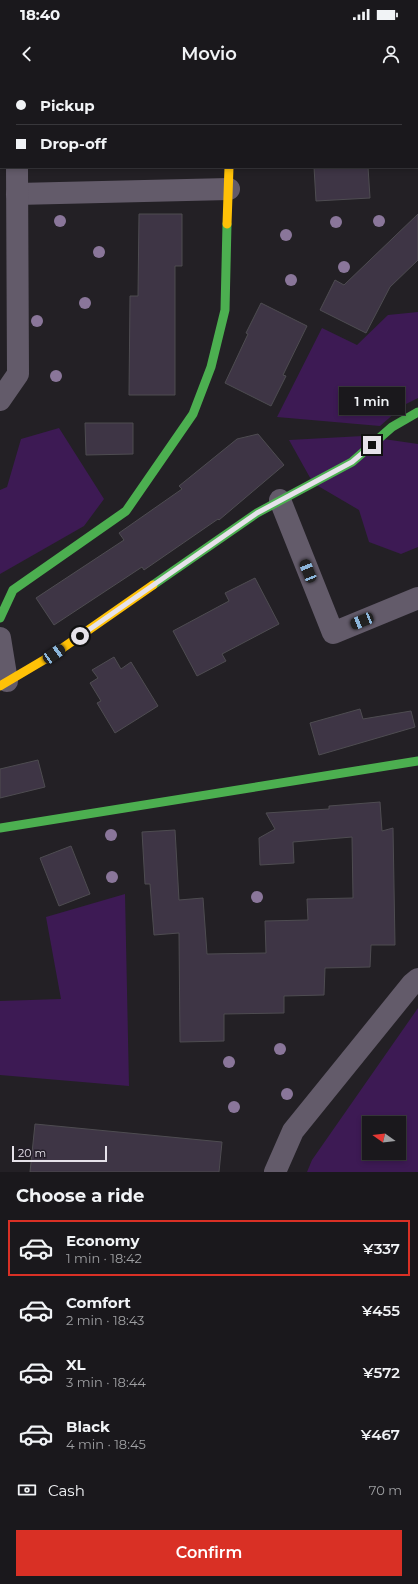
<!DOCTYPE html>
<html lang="en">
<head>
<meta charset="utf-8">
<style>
	body { margin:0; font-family:Montserrat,sans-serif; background:#272529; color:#f1f3f6; height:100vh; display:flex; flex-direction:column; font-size:15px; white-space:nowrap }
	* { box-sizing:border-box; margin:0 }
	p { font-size:13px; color:#9fa0a3 }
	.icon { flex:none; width:22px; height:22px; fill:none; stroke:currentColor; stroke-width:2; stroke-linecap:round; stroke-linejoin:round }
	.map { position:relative; height:1092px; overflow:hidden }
	.drawer { display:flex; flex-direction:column; background:#1a181c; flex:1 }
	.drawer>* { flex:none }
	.banner { position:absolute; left:0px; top:0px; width:418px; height:88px; box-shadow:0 2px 6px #0003,0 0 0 1px #38373b; display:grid; align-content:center; height:88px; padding:0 16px; background:#1a181c }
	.needle { width:26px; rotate:284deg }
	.buttons { position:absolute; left:362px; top:1036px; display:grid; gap:8px }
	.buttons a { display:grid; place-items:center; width:44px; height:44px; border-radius:0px; background:#1a181c; box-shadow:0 2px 6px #0003,0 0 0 1px #38373b; font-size:20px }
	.scale { position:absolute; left:12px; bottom:10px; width:95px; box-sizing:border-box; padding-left:4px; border:2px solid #e6e2ea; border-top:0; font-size:11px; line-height:14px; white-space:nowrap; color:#e6e2ea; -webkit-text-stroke:3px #231d28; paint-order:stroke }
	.end { position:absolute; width:18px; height:18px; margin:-9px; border:5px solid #e6e2ea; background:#111; box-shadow:0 0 0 2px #111 }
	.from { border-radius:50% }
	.bubble { position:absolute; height:28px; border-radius:0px; background:#1a181c; box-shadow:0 2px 6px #0003,0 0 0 1px #38373b; font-size:13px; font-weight:600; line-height:28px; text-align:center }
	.car { position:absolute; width:12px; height:24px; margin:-12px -6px; border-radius:5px; box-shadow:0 0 3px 1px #0007; background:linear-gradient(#222 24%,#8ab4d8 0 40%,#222 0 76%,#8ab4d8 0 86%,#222 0) }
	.banner b { display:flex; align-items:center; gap:14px; height:38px; font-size:15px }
	.banner b+b { border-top:1px solid #38373b }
	.banner i { width:10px; height:10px; background:#f1f3f6 }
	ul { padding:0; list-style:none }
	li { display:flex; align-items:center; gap:12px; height:56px; margin:0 8px 6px; padding:0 8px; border:2px solid transparent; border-radius:0px }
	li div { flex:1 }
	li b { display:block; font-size:15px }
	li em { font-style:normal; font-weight:600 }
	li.current { border-color:#d93025 }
	li>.icon { width:36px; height:36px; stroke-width:1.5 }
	h2 { padding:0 16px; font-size:18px; line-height:48px }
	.pay { display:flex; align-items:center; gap:10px; height:44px; padding:0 16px; font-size:15px }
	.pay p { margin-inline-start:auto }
	.cta { display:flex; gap:8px; margin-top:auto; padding:8px 16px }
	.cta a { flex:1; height:46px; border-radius:0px; background:#d93025; color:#fff; font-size:16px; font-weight:600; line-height:46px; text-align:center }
	.status { display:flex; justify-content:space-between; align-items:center; height:28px; padding:0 20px; background:#1a181c; direction:ltr }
	.status svg { height:11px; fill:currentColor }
	header { display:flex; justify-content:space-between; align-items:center; height:52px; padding:0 16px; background:#1a181c; font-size:18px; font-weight:600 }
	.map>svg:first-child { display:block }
</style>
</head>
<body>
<div class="status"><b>18:40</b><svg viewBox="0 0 49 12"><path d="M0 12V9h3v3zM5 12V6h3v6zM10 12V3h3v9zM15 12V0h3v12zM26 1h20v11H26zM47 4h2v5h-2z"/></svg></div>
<header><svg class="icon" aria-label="back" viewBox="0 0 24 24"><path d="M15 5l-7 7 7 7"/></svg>Movio<svg class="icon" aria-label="person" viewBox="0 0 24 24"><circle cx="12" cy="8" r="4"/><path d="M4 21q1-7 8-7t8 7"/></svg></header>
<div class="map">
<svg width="418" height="1092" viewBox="0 0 418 1092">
	<rect width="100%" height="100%" fill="#232025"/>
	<g fill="#3d1a54" fill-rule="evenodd">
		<polygon points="418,232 418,318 404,325 380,346 277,337 322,248 357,265 388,235"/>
		<polygon points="59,348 104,419 84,446 0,494 0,410 7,407 21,359"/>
		<polygon points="363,356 418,364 418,467 401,474 369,462 359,430 313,403 289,360"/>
		<polygon points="125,814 129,1006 0,995 0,921 61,919 46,837"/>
		<path d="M418 928V1092H307L312 1080ZM369 1043H399V1073H369Z"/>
	</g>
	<g fill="#3e3545" stroke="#4e4c51">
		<polygon points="314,87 368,87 370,118 316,121"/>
		<polygon points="139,134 182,134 182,186 175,186 175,315 129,315 130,216 138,216"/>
		<polygon points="418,134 418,180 390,207 366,253 320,230 335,200 344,205"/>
		<polygon points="261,223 307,246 283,295 286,296 271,326 225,303 248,254 246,253"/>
		<polygon points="85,343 133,343 133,374 86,375"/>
		<polygon points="258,354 284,385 219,440 218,439 144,490 142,487 54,545 36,518 124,460 119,453 182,409 179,406 237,359"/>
		<polygon points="255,498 279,544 222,574 226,581 197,596 173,551 229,521 225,513"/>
		<polygon points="114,577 121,589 131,582 158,626 115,653 97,623 101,621 90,603 98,598 92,590"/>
		<polygon points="360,629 363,639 411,631 415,647 319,675 310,643"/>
		<polygon points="38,680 45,707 0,718 0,689"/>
		<polygon points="380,722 382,751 393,748 395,865 371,865 370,887 325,888 324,915 284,916 284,933 224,934 224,961 180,962 179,853 154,855 150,804 145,804 142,752 175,750 179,820 203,818 207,874 266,873 265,841 308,840 307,819 353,818 352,757 293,762 294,783 260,785 259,758 275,749 266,733 329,729 329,726"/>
		<polygon points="71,766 90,814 59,826 40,778"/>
		<polygon points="35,1044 222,1062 219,1092 30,1092"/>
	</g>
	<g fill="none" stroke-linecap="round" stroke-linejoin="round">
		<g stroke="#635b6a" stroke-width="22">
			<polyline points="17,1 17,0"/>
			<polyline points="231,1 231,0"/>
			<polyline points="17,114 229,109"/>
			<polyline points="0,320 18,294 17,87"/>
			<polyline points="280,420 333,553 418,518"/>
			<polyline points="0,558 7,601"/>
			<polyline points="275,1092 293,1051 412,904 418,899"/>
		</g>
		<g stroke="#4caf50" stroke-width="9">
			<polyline points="153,505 257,433 352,382 392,347 418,332"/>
			<polyline points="0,538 13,510 126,431 193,334 211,287 225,230 227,144"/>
			<polyline points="0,748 418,681"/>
		</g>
		<g stroke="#ffc107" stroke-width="9">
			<polyline points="227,144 229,87"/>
			<polyline points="0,606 54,574 153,505"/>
		</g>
	</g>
	<g fill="#8a769a">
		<circle cx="60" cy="141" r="6"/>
		<circle cx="379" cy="141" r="6"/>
		<circle cx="336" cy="142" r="6"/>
		<circle cx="286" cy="155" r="6"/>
		<circle cx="99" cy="172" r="6"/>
		<circle cx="344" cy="187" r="6"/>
		<circle cx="291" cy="200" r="6"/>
		<circle cx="85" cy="223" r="6"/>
		<circle cx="37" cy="241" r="6"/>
		<circle cx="56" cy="296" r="6"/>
		<circle cx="111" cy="755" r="6"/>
		<circle cx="112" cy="797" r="6"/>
		<circle cx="257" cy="817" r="6"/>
		<circle cx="280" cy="969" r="6"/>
		<circle cx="229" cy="982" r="6"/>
		<circle cx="287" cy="1014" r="6"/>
		<circle cx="234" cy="1027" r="6"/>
	</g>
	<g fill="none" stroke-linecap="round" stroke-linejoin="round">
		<polyline stroke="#e6e2ea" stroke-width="5" points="80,556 257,433 352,382 372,365"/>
	</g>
</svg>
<div class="buttons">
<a><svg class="needle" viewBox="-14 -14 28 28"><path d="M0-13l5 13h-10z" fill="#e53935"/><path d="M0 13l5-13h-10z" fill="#9fa0a3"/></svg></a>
</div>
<div class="scale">20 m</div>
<i class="end from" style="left:80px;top:556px"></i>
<i class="end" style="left:372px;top:365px"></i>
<div class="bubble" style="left:339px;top:307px;width:66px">1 min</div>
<i class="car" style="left:308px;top:491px;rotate:338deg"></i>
<i class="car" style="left:362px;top:541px;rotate:248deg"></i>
<i class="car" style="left:54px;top:574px;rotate:55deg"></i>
<div class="banner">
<b><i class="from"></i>Pickup</b>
<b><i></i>Drop-off</b>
</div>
</div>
<section class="drawer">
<h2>Choose a ride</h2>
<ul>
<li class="current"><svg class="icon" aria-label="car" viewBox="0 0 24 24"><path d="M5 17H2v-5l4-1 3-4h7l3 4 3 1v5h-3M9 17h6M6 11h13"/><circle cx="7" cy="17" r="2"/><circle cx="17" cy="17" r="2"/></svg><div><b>Economy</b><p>1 min · 18:42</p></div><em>¥337</em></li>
<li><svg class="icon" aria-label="car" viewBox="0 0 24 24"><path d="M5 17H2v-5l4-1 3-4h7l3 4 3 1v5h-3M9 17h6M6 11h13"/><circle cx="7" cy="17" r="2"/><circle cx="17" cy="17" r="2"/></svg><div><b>Comfort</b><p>2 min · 18:43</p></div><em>¥455</em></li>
<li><svg class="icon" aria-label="car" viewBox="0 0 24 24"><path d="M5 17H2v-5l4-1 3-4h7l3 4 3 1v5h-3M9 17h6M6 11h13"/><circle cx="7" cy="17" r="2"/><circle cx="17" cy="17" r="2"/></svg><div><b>XL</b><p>3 min · 18:44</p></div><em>¥572</em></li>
<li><svg class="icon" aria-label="car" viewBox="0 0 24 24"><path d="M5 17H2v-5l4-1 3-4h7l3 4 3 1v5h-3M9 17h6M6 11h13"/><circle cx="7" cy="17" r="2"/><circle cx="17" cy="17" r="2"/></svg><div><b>Black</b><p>4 min · 18:45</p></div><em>¥467</em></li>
</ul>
<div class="pay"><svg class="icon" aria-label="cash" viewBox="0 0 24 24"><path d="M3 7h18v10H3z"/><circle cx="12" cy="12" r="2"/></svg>Cash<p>70 m</p></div>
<div class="cta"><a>Confirm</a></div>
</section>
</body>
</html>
